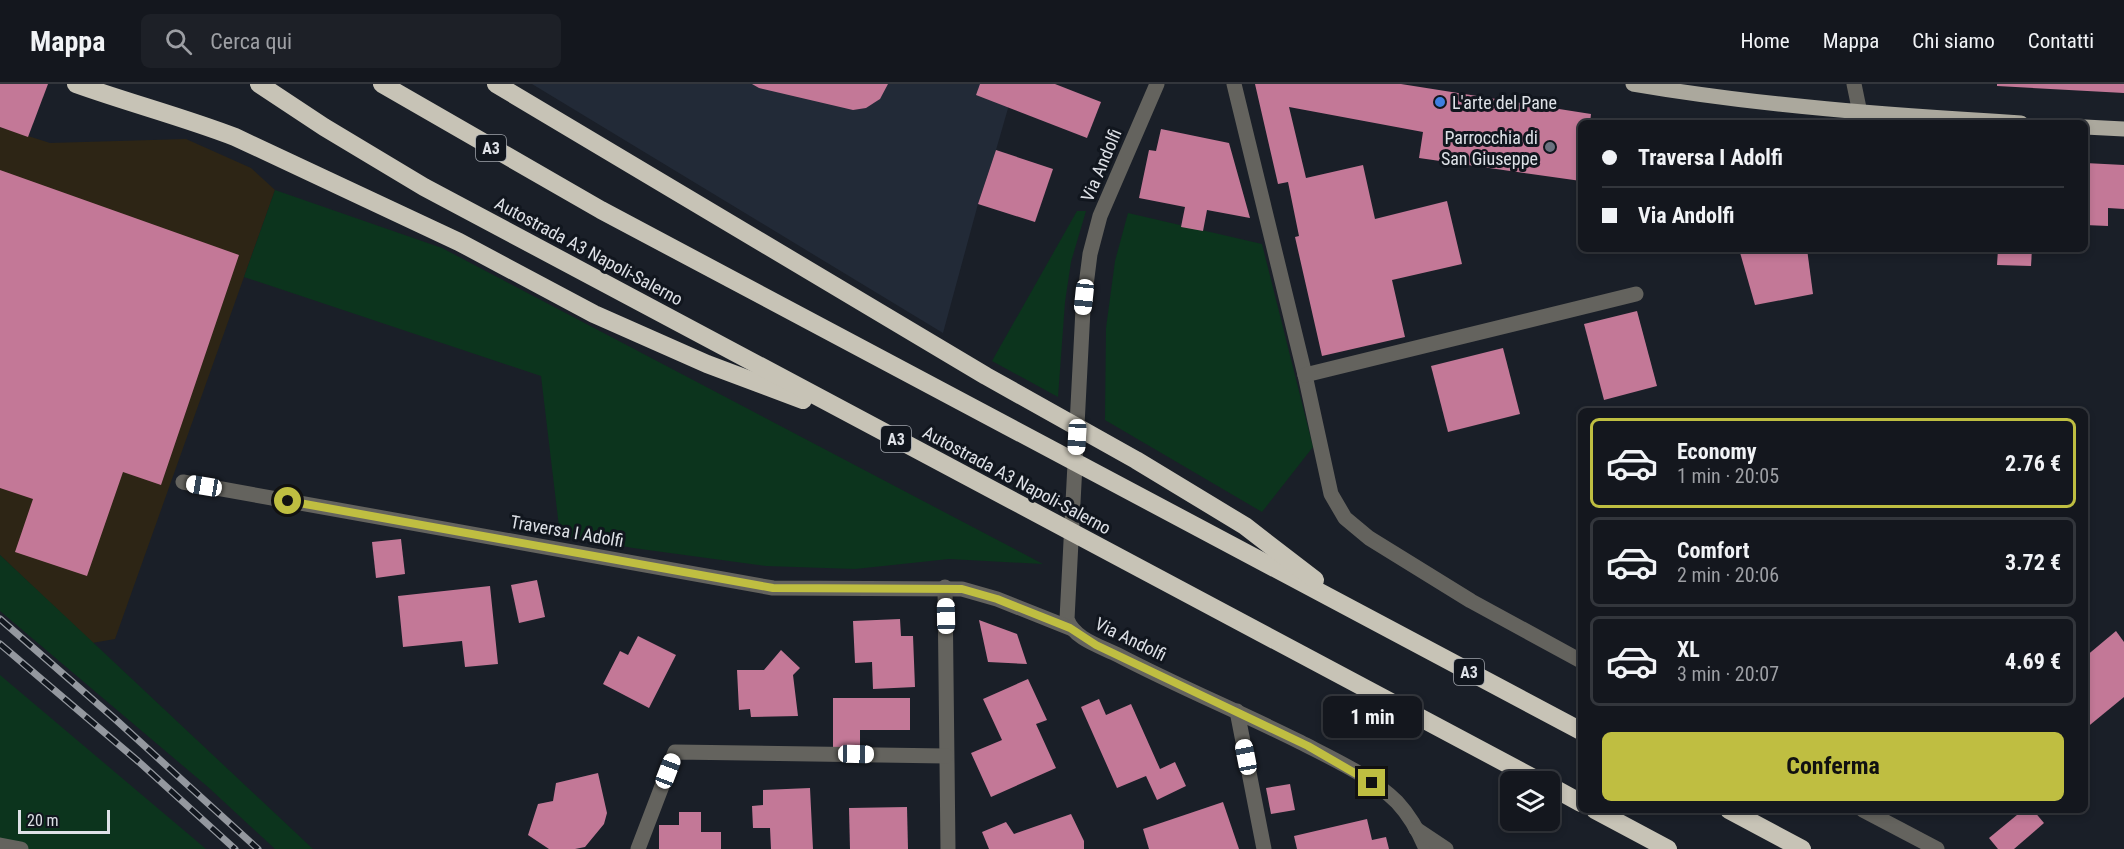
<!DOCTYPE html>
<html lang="it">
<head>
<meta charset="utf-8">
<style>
	body { margin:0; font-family:"Roboto Condensed",sans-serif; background:#1d2027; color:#f1f3f6; height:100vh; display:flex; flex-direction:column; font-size:22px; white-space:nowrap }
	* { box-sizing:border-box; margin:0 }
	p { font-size:20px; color:#9d9fa4 }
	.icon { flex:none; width:33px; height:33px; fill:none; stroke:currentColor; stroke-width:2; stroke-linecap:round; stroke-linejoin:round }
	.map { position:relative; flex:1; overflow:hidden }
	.side { position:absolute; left:1578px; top:324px; width:510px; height:405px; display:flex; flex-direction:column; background:#14171e; border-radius:9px; box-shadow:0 3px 9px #0003,0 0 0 2px #33363c }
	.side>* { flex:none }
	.hud { position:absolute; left:1578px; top:36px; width:510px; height:132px; border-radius:9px; box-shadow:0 3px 9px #0003,0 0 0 2px #33363c; display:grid; align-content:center; height:132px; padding:0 24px; background:#14171e }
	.fabs { position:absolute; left:1500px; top:687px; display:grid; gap:12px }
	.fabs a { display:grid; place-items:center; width:60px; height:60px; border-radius:9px; background:#14171e; box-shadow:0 3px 9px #0003,0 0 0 2px #33363c; font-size:30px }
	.scale { position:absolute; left:18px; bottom:15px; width:92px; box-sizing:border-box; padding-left:6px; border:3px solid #dee1e7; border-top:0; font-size:16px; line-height:21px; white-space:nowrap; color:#dee1e7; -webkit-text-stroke:4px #11161e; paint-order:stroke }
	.end { position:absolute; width:27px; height:27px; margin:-14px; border:8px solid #bfbe41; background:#111; box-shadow:0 0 0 3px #111 }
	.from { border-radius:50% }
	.bubble { position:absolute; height:42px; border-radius:9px; background:#14171e; box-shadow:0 3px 9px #0003,0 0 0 2px #33363c; font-size:20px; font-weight:700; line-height:42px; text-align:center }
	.car { position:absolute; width:18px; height:36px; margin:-18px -9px; border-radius:8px; box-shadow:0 0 4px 2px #0007; background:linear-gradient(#fff 24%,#345 0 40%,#fff 0 76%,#345 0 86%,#fff 0) }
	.hud b { display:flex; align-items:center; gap:21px; height:57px; font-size:22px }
	.hud b+b { border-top:2px solid #33363c }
	.hud i { width:15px; height:15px; background:#f1f3f6 }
	ul { padding:10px 0 0; list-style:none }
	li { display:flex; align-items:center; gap:18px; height:90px; margin:0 12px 9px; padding:0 12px; border:3px solid #33363c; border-radius:9px }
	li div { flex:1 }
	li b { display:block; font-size:22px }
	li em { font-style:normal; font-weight:700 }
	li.selected { border-color:#bfbe41 }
	li>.icon { width:54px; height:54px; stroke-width:1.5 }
	.primary-button { display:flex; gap:12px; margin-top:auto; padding:12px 24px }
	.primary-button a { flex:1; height:69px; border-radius:9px; background:#bfbe41; color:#111; font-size:24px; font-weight:700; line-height:69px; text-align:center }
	header { display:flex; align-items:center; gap:36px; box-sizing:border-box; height:84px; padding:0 30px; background:#14171e; border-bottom:2px solid #33363c }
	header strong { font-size:28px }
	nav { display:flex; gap:33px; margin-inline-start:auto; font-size:21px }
	.search { width:420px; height:54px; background:#1d2027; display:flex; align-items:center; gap:15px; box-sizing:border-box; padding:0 21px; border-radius:9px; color:#9d9fa4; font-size:22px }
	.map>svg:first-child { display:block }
</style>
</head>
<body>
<header>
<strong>Mappa</strong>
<div class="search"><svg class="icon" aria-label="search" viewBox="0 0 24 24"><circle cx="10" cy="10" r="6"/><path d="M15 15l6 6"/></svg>Cerca qui</div>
<nav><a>Home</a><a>Mappa</a><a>Chi siamo</a><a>Contatti</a></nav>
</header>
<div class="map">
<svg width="2124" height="765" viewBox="0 0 2124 765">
	<rect width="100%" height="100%" fill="#1a1f28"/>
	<polygon fill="#222a37" points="532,0 1015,0 996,66 978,120 943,249"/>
	<polygon fill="#2d2515" points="0,43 50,59 186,55 251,84 275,106 115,555 92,559 0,471"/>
	<g fill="#0c341d">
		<polygon points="275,106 442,164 1043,480 949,475 855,485 766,482 633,464 560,451 541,292 244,193"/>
		<polygon points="1077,127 1086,127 1071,178 1065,218 1058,313 992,277"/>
		<polygon points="1128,129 1262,160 1313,363 1262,428 1105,336 1106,244 1115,177"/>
		<polygon points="0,471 313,765 275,765 208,703 0,527"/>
		<polygon points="0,591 206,765 0,765"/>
	</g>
	<g fill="#c37897">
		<polygon points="0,0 48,0 28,53 0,43"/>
		<polygon points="752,0 888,0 880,15 866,24 853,26 759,4"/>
		<polygon points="980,0 1055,0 1101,18 1087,54 976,11"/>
		<polygon points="1255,0 1401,0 1591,30 1590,39 1581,39 1581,97 1419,74 1423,48 1289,23 1306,94 1363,81 1375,135 1447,117 1462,180 1392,196 1405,253 1322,272 1295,153 1299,152 1288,98 1278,100"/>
		<polygon points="1997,0 2124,0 2124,9 1997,2"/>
		<polygon points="1161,45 1229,59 1250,134 1207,126 1203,147 1181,143 1185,123 1139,114 1149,66 1156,67"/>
		<polygon points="996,66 1053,85 1035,138 978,120"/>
		<polygon points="2085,79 2124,81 2124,125 2108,124 2108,142 2085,141"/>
		<polygon points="0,86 239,171 161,401 123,388 87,492 15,468 33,415 0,404"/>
		<polygon points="1739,165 1807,165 1813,210 1755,221"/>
		<polygon points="1998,165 2032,165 2031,182 1997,181"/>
		<polygon points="1637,227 1657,302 1604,316 1584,240"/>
		<polygon points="1503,264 1520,330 1448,348 1431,282"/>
		<polygon points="401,455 405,490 376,494 372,458"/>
		<polygon points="537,496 545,533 519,539 511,501"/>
		<polygon points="490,502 498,580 465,583 462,557 403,563 398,512"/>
		<polygon points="900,535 901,552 913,552 915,603 873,605 872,578 855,579 853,537"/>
		<polygon points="979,536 1017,550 1027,580 988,578"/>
		<polygon points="2116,547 2124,558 2124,613 2085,645 2085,573"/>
		<polygon points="638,552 676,571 649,624 603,600 620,567 628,571"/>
		<polygon points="781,566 800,584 793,591 798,632 751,633 750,625 739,626 737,586 764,586"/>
		<polygon points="1028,595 1047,636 1036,640 1056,684 991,713 971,669 1002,656 983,615"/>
		<polygon points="833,614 910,614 910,646 860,646 860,663 833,664"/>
		<polygon points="1099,615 1106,631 1131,620 1160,685 1175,678 1186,702 1157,716 1146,692 1117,704 1081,623"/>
		<polygon points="598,689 607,729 604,740 585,763 575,765 549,765 528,751 538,720 553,717 556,699"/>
		<polygon points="1290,700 1295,726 1271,730 1266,704"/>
		<polygon points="810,704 813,765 771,765 770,744 753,744 752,722 763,721 763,706"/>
		<polygon points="1223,718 1239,765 1149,765 1143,745"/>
		<polygon points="907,723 908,765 850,765 849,724"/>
		<polygon points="2023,726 2033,726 2044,739 2014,765 1998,765 1989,754"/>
		<polygon points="679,728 701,728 701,748 721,748 721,765 659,765 659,741 679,741"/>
		<polygon points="1071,730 1084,757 1084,765 989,765 982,748 1006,738 1014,750"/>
		<polygon points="1367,735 1372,756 1386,753 1389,765 1297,765 1294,752"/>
	</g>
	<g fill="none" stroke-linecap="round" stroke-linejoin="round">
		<g stroke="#64635e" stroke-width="15">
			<path d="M1157 0 1100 132 1090 170 1083 225 1067 535C1074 555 1100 562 1118 571 1177 602 1240 628 1300 658 1333 675 1371 692 1397 718 1410 732 1419 748 1426 765"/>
			<polyline points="1234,0 1305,291 1331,410 1345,434 1369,454 1471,517 1581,577"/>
			<polyline points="1854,0 1860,29"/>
			<polyline points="1305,291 1636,210"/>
			<polyline points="183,398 773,504 962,505 997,515 1070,544"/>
			<polyline points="945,503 948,765"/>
			<polyline points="1237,627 1264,765"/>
			<polyline points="1863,726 1937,765"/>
			<polyline points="1416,745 1446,765"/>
			<polyline points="0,761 21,765"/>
			<polyline points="638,765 675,668 946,672"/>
		</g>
		<g stroke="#aba89d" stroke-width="15">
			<path d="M1633 0C1761 22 1891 31 2021 39"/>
			<polyline points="2085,43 2124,45"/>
		</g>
		<g stroke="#c7c3b6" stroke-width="18">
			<path d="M76 0C129 19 183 33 235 53L459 158 594 230 707 280 803 316"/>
			<polyline points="259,0 324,43 424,103 1541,698"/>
			<polyline points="382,0 601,126 1581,647"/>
			<polyline points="496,0 986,292 1136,376 1245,442 1315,496"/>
			<polyline points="1550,702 1581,719"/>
			<polyline points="1595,726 1668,765"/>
			<polyline points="1729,726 1802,765"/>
		</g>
		<g stroke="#94989f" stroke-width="7">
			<g id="rail">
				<polyline points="0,535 115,635 258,765"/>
				<polyline points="0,560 139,678 235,765"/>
			</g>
		</g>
		<use href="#rail" stroke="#11161e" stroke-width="4.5" stroke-dasharray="14" stroke-linecap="butt"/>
	</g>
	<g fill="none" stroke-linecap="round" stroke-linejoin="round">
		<polyline stroke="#bfbe41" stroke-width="8" points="288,417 773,504 962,505 997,515 1070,544 1096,561 1308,662 1372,699"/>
	</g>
	<circle fill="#3f7fe0" stroke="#11161e" stroke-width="2" cx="1440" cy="18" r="6"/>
	<circle fill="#6b7280" stroke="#11161e" stroke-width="2" cx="1550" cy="63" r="6"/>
	<g text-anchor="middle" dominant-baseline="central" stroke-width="6" stroke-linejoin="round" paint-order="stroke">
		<g fill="#11161e" stroke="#a0a4ab" stroke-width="1.5">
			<rect x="476" y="51" width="30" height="26" rx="4.5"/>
			<rect x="881" y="342" width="30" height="26" rx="4.5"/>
			<rect x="1454" y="575" width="30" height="26" rx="4.5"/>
		</g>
		<g font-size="16" font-weight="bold" fill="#dee1e7">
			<text x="491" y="64">A3</text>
			<text x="896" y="355">A3</text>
			<text x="1469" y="588">A3</text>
		</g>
		<g font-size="18" fill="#dee1e7" stroke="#11161e" text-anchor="start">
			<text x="1452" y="18">L'arte del Pane</text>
			<text x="1538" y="53" text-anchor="end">Parrocchia di<tspan x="1538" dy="21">San Giuseppe</tspan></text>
		</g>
		<g font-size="18" fill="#dee1e7" stroke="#11161e">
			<text transform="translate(1101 81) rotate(-67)">Via Andolfi</text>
			<text transform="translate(589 167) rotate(28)">Autostrada A3 Napoli-Salerno</text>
			<text transform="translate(1017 396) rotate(28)">Autostrada A3 Napoli-Salerno</text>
			<text transform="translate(567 447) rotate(10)">Traversa I Adolfi</text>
			<text transform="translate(1131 555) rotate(26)">Via Andolfi</text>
		</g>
	</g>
</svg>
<div class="fabs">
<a><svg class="icon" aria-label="layers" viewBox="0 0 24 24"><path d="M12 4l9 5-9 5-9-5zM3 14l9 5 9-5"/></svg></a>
</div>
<div class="scale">20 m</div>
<i class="end from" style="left:288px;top:417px"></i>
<i class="end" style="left:1372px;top:699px"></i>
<div class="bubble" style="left:1323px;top:612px;width:99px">1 min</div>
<i class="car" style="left:1084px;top:213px;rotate:186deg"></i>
<i class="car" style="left:1077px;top:353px;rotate:183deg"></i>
<i class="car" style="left:204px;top:402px;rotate:280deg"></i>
<i class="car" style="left:946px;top:532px;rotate:359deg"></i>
<i class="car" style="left:856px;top:670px;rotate:91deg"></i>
<i class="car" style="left:1246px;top:673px;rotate:349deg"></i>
<i class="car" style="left:668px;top:687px;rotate:21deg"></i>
<div class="hud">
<b><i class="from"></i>Traversa I Adolfi</b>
<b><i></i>Via Andolfi</b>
</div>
<section class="side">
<ul>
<li class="selected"><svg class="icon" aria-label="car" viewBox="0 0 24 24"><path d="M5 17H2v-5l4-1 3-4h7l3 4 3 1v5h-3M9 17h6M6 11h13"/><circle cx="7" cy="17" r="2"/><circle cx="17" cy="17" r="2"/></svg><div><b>Economy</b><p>1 min · 20:05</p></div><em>2.76 €</em></li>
<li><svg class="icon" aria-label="car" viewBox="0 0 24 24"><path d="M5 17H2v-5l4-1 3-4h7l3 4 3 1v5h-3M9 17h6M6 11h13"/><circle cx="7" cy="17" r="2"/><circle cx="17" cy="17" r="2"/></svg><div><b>Comfort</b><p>2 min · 20:06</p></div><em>3.72 €</em></li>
<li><svg class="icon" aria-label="car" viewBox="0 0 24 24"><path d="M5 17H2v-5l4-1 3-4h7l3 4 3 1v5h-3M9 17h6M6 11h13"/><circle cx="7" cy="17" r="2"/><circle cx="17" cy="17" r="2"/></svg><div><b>XL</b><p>3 min · 20:07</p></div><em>4.69 €</em></li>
</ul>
<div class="primary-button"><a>Conferma</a></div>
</section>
</div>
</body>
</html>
